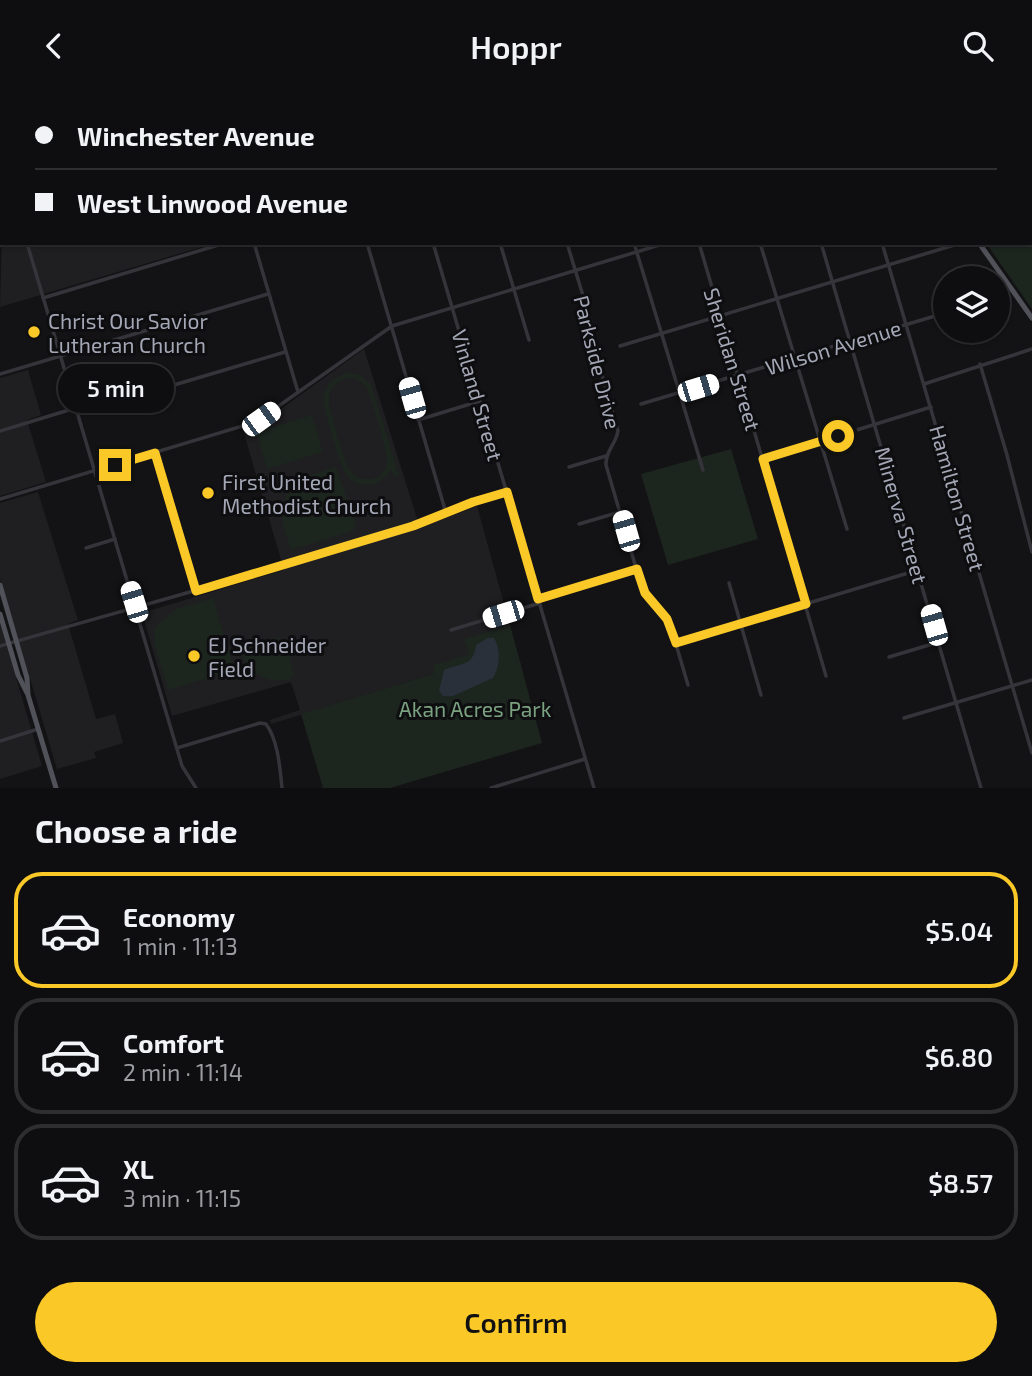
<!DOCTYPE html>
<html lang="en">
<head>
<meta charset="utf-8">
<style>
	body { margin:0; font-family:"Exo 2",sans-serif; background:#171719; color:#f1f3f6; height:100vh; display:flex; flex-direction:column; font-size:26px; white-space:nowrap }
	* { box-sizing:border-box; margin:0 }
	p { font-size:23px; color:#9b9c9f }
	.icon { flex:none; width:38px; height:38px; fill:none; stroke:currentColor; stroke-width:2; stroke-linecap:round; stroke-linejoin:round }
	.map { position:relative; height:697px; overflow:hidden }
	.details { display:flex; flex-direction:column; background:#0e0e10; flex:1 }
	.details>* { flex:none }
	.guide { position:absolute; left:0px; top:0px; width:1032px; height:154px; box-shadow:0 2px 5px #0004,0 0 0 2px #2e2e30; display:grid; align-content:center; height:154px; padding:0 35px; background:#0e0e10 }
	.tools { position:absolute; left:933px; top:175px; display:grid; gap:14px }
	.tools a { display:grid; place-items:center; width:77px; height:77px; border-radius:50%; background:#0e0e10; box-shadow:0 2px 5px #0004,0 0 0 2px #2e2e30; font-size:35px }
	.end { position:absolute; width:32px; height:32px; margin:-16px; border:9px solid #fac827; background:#111; box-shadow:0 0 0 4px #111 }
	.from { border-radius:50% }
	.bubble { position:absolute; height:49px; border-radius:24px; background:#0e0e10; box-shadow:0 2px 5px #0004,0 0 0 2px #2e2e30; font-size:23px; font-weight:600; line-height:49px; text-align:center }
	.car { position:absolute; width:21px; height:42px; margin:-21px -10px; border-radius:9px; box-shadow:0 0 5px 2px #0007; background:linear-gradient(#fff 24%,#345 0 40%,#fff 0 76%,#345 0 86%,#fff 0) }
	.guide b { display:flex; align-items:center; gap:24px; height:66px; font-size:26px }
	.guide b+b { border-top:2px solid #2e2e30 }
	.guide i { width:18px; height:18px; background:#f1f3f6 }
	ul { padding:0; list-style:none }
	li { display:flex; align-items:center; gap:21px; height:116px; margin:0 14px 10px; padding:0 21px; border:4px solid #2e2e30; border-radius:28px }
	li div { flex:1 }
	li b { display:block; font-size:26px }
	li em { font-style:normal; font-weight:600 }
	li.active { border-color:#fac827 }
	li>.icon { width:63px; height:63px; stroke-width:1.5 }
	h2 { padding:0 35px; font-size:32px; line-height:84px }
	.button { display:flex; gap:14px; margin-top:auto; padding:14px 35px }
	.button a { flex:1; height:80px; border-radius:42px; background:#fac827; color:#111; font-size:28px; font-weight:600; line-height:80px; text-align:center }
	header { display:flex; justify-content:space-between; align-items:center; height:91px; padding:0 35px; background:#0e0e10; font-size:32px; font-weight:600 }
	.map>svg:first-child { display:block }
</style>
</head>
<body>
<header><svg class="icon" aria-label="back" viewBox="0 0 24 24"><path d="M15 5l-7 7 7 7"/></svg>Hoppr<svg class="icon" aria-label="search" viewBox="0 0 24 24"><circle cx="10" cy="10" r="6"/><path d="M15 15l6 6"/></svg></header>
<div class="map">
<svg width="1032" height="697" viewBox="0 0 1032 697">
	<rect width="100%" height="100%" fill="#131315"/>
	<g fill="#1f1f22">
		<polygon points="2,144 2,152 215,152 0,216"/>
		<polygon points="364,258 420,437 477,415 524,585 433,583 271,633 270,629 300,619 291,591 172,625 142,522 284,479 243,339 259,334"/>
		<polygon points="28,279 41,324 27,329 46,391 0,405 0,287"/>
		<polygon points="38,401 78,529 68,533 96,628 115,623 123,652 94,661 96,667 57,678 0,487 0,412"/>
		<polygon points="0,532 42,675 0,688"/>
	</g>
	<g fill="#1d251f" fill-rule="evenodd">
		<polygon points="877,0 1032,0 1032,218 986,152 1031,152 1031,2"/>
		<path d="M347 281 360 284 371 293 399 384 394 386 391 379C382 395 357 401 346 383 339 373 323 318 323 305L330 290ZM352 287C357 289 362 291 365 295 370 301 389 365 387 372 384 390 359 394 350 379 341 364 334 329 329 312 329 297 337 288 352 287Z"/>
		<polygon points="312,324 323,361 267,378 256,341"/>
		<polygon points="731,358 758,448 668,474 641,383"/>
		<path d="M336 376 356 433 353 440 291 459C288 448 282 436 282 425 281 393 311 383 336 376Z"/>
		<polygon points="213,507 234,577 232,580 168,599 154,552 155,536 176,518"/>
		<polygon points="510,534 542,652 390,697 323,697 301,623 433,583 434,574 469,563 464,548"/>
		<path d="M279 546 285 549 294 583 291 588C266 594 246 581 239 557Z"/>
	</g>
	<path fill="#293039" d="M488 547H494C501 558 500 576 493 587L453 605H443L439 600 444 579C461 572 474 575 476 554Z"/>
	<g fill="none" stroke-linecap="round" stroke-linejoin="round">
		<g stroke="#34343a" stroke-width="3.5">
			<polyline points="33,0 33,2"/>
			<polyline points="90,0 91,2"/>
			<polyline points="151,0 151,2"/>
			<polyline points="210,0 210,2"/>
			<polyline points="323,0 323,2"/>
			<polyline points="383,0 384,2"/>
			<polyline points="522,0 523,2"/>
			<polyline points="589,0 589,2"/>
			<polyline points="654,0 654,2"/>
			<polyline points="714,0 715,2"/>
			<polyline points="776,0 776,2"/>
			<polyline points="261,2 267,0"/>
			<polyline points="400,2 401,0"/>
			<polyline points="831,2 836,0"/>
			<polyline points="0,80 2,80"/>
			<polyline points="27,152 182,675 196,697"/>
			<polyline points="254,152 298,301"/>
			<polyline points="367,152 446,422"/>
			<polyline points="433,152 594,697"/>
			<polyline points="500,152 529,249"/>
			<path d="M567 152 591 231 592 250 618 340C616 353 605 361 606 374L641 494 647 505 670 533 688 594"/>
			<polyline points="634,152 703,379"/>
			<polyline points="699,152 826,585"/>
			<polyline points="760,152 847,438"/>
			<polyline points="821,152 981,697"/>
			<polyline points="882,152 1032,662"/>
			<polyline points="43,207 225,152"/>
			<polyline points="620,255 961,152"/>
			<polyline points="980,273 1007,364 1032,461"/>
			<polyline points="0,283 268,203"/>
			<polyline points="924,293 1032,258"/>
			<polyline points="641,313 945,222"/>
			<polyline points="418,329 480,310"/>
			<polyline points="0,340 82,315 127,308 285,261"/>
			<polyline points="155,362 196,500"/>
			<polyline points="763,368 931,316"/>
			<polyline points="569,376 606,365"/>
			<polyline points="0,408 256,331 392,235 666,152"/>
			<polyline points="579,433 620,421"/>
			<polyline points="86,457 115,448"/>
			<polyline points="729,492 761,604"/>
			<polyline points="538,507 637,478"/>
			<polyline points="451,539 540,512"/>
			<polyline points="676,552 918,479"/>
			<path d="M0 555C137 515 276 479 412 435 444 425 474 410 507 401"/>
			<polyline points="889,566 939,551"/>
			<polyline points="904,627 1032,589"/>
			<polyline points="0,650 38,638"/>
			<path d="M177 657 260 632 266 633C278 649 280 677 282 697"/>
			<polyline points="491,697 585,668"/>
		</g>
		<polyline stroke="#34343a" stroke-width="4.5" points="0,60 2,66"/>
		<g stroke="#505159" stroke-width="5">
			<polyline points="872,0 873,2"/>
			<polyline points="461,2 466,0"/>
			<polyline points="0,140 2,139"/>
			<polyline points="979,152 1032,227"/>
			<polyline points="0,494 27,587 28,604 56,697"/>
			<polyline points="0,523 18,584 27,602"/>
		</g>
	</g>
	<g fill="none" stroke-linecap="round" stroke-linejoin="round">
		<polyline stroke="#fac827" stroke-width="9" points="115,374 155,362 196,500 413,435 473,411 507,401 538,508 637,478 645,502 667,528 676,552 806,513 763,368 838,345"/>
	</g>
	<g fill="#fac827" stroke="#0e0e10" stroke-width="2.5">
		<circle cx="34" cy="241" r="7"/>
		<circle cx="208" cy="402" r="7"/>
		<circle cx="194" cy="565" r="7"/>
	</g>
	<g text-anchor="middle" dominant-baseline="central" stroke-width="6" stroke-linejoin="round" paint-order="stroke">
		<g font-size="21" fill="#a4a8b6" stroke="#0e0e10" text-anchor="start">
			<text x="48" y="229">Christ Our Savior<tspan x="48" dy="24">Lutheran Church</tspan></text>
			<text x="222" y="390">First United<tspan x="222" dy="24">Methodist Church</tspan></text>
			<text x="208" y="553">EJ Schneider<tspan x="208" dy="24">Field</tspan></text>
		</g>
		<g font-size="21" fill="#a4a8b6" stroke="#0e0e10">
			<text transform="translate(833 256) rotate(-17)">Wilson Avenue</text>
			<text transform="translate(733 268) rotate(73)">Sheridan Street</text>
			<text transform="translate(598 271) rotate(76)">Parkside Drive</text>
			<text transform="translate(478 304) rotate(74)">Vinland Street</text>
			<text transform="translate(958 407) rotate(74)">Hamilton Street</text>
			<text transform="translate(902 424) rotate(74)">Minerva Street</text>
		</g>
		<g font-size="21" fill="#7aa281" stroke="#0e0e10">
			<text x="475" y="617">Akan Acres Park</text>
		</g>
	</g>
</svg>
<div class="tools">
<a><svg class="icon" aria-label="layers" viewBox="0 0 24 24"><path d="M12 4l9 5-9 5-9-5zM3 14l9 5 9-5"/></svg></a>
</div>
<i class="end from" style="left:838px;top:345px"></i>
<i class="end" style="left:115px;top:374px"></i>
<div class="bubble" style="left:58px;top:273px;width:116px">5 min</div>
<i class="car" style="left:698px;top:297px;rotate:73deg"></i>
<i class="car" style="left:412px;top:307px;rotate:344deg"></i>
<i class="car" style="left:261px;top:328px;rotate:54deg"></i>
<i class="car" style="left:626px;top:440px;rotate:344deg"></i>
<i class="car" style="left:134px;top:511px;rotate:343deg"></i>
<i class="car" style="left:503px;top:523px;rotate:253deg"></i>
<i class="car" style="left:934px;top:534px;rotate:344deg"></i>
<div class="guide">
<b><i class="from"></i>Winchester Avenue</b>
<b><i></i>West Linwood Avenue</b>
</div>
</div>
<section class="details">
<h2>Choose a ride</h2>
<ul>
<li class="active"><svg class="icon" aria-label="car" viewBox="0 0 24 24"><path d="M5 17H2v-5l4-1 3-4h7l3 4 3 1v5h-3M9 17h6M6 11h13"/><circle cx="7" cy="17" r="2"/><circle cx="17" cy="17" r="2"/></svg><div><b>Economy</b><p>1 min · 11:13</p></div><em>$5.04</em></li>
<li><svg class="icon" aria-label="car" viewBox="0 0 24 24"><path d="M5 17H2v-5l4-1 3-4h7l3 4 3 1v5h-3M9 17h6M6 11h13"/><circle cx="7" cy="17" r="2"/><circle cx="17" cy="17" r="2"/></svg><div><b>Comfort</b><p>2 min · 11:14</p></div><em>$6.80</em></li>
<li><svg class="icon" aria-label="car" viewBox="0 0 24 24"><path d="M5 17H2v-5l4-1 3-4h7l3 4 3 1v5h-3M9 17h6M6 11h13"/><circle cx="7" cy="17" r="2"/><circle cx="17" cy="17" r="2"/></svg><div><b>XL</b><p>3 min · 11:15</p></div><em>$8.57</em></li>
</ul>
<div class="button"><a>Confirm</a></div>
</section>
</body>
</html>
